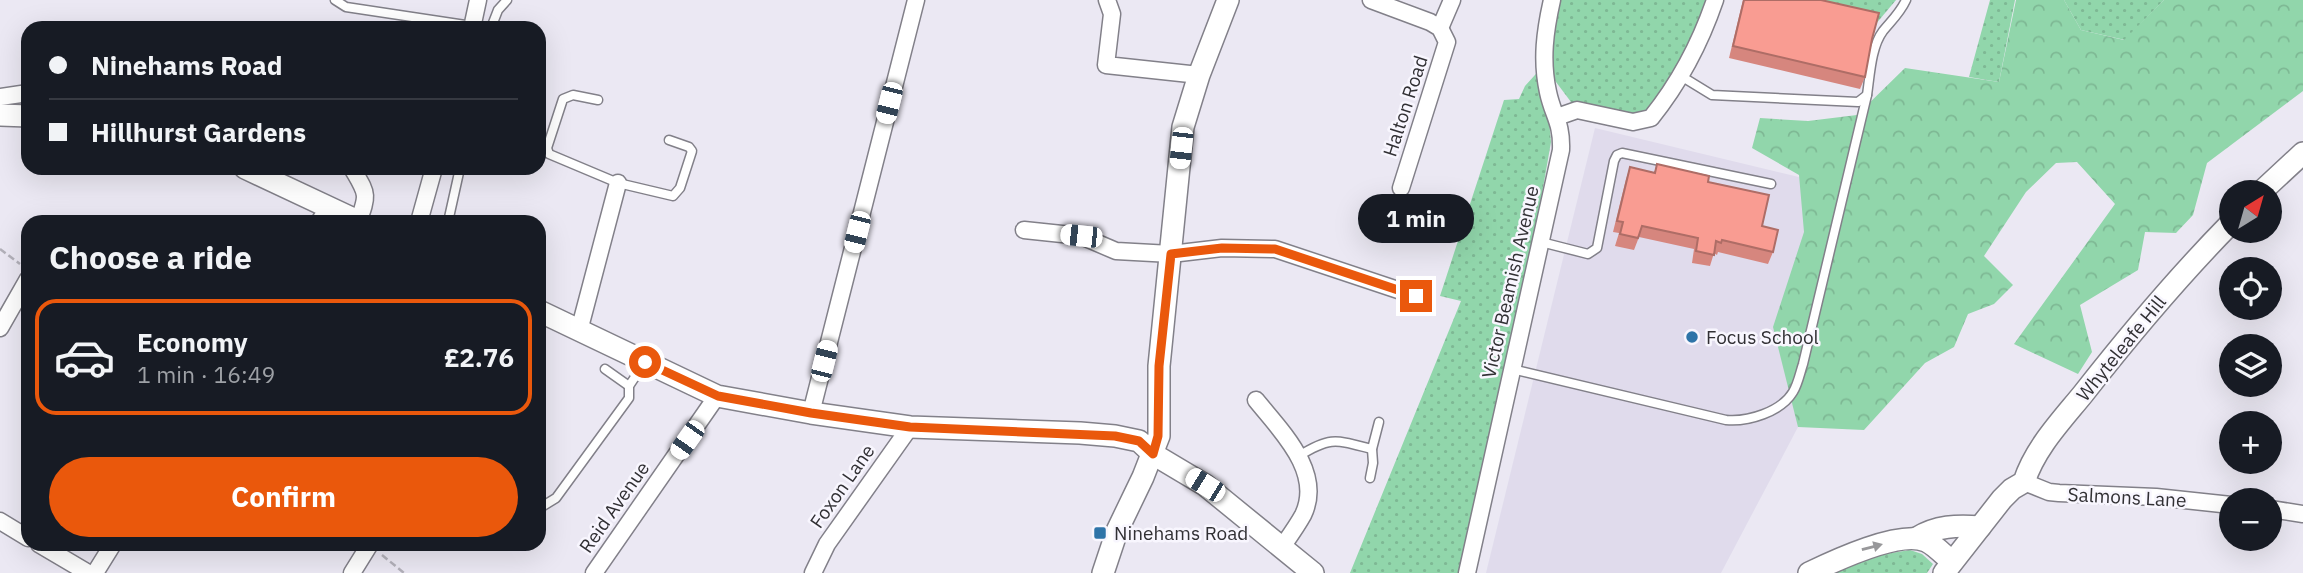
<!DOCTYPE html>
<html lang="en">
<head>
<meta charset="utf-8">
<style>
	body { margin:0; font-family:"IBM Plex Sans",sans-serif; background:#20242c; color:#f1f3f6; height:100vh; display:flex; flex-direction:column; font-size:26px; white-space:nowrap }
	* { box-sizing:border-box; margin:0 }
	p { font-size:23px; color:#9ea1a6 }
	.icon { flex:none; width:38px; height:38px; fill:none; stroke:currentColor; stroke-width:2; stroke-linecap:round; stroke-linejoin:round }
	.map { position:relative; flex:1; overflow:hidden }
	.details { position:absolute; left:21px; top:215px; width:525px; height:336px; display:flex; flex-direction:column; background:#171b24; border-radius:21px; box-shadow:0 7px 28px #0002 }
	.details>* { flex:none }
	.hud { position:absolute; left:21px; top:21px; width:525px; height:154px; border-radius:21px; box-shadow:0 7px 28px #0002; display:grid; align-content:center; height:154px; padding:0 28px; background:#171b24 }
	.needle { width:46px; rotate:37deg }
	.controls { position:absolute; left:2219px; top:180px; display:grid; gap:14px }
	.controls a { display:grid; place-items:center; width:63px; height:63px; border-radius:50%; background:#171b24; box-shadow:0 7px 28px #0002; font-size:35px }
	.end { position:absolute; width:32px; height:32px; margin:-16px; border:9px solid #ea580c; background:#fff; box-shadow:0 0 0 4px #fff }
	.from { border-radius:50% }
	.bubble { position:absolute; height:49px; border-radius:24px; background:#171b24; box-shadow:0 7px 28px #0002; font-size:23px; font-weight:700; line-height:49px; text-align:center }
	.car { position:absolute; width:21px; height:42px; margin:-21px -10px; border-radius:9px; box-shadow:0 0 5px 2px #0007; background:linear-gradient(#fff 24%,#345 0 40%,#fff 0 76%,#345 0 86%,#fff 0) }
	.hud b { display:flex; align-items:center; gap:24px; height:66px; font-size:26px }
	.hud b+b { border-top:2px solid #363941 }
	.hud i { width:18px; height:18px; background:#f1f3f6 }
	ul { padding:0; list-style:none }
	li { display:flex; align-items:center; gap:21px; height:116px; margin:0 14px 10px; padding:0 14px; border:4px solid transparent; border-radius:21px }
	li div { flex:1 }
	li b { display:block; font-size:26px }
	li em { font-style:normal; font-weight:700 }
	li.on { border-color:#ea580c }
	li>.icon { width:63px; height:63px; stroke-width:1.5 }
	h2 { padding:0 28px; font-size:32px; line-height:84px }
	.primary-button { display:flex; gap:14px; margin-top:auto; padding:14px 28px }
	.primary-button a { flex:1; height:80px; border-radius:42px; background:#ea580c; color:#fff; font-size:28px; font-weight:700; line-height:80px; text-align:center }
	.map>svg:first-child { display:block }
</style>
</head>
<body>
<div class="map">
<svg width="2303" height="573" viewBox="0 0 2303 573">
	<defs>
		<pattern id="green-dots" width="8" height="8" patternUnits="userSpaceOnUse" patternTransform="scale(1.75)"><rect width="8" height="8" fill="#91d6ab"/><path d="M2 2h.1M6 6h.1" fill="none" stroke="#7eb894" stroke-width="1.8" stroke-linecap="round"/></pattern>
		<pattern id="forest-crowns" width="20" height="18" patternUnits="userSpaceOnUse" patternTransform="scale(1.75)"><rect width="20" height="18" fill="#91d6ab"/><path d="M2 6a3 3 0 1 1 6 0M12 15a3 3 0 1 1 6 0" fill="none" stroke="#7eb894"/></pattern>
	</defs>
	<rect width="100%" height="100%" fill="#ebe8f3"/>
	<polygon fill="#e0dbec" points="1595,128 1907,203 1798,427 1721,573 1486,573"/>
	<g fill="url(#green-dots)">
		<polygon points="1552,0 1715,0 1651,118 1577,110 1544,66 1551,142 1537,222 1458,573 1350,573 1461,301 1440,296 1504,100 1519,99 1525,86 1544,65"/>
		<polygon points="1762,0 1896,0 1875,25"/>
		<polygon points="1990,0 2015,0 1999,82 1969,77"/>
		<polygon points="2064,0 2164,0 2125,40 2081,30"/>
		<polygon points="1910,550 1922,554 1933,564 1927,573 1835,573 1873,556"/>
	</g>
	<polygon fill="url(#forest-crowns)" points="2016,0 2064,0 2081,30 2124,40 2164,0 2303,0 2303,91 2207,163 2193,215 2176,233 2145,232 2138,270 2080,305 2092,352 2078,374 2014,344 2115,204 2077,162 2056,163 2026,192 1984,256 2013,285 1994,304 1968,314 1954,347 1925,363 1864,430 1798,427 1773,327 1804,232 1799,175 1752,148 1760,118 1808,121 1857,115 1905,68 1999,82"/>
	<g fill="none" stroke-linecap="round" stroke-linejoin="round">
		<g stroke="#828089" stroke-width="11">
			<g id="service">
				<polyline points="335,0 346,7 472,26"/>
				<polyline points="491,28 498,10 507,0"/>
				<path d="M1681 76 1712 95 1858 102 1867 95C1870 75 1871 47 1883 31 1892 20 1900 13 1906 0"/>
				<polyline points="598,100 573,95 563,99 547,148 549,154 618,183 673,196 680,188 692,151 689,147 669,140"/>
				<polyline points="448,222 460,168"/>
				<polyline points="1541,242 1588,254 1597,248 1614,161 1617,155 1622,153 1771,184"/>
				<polyline points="605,369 629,386"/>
				<path d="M1512 369 1726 420C1748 422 1781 412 1793 392 1798 384 1800 373 1803 364L1867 95"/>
				<path d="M1299 456C1331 436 1336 440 1372 449"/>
				<polyline points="1370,478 1373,463 1372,449 1379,422"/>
				<polyline points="539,506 543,506 556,498 629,398 629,386 645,362"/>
			</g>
		</g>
		<g stroke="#828089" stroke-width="19">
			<g id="minor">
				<polyline points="1107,0 1112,14 1106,65 1199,75"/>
				<polyline points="1371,0 1430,22 1440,28 1447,42 1401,188"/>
				<polyline points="472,28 478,0"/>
				<polyline points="1440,28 1452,0"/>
				<polyline points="0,97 28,93"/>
				<path d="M1557 117 1577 110 1633 122 1651 118C1680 82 1700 44 1715 0"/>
				<path d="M352 168C367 194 369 193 358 222"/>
				<polyline points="319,222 328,208"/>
				<polyline points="419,222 434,168"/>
				<polyline points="1024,230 1081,236 1116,251 1171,254 1222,248 1275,249 1416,296"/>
				<polyline points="0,328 28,279"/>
				<polyline points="579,331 618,183"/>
				<path d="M1256 400C1280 430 1324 472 1303 515 1297 526 1289 537 1282 547"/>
				<polyline points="811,413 916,0"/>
				<polyline points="2024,482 2049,492 2059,493 2156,497 2231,505"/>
				<polyline points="2270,509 2303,514"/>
				<polyline points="0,521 28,538"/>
				<polyline points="39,544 88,573"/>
				<polyline points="95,573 113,544"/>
				<polyline points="352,573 370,544"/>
				<polyline points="594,573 717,396"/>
				<polyline points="813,573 827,544 910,427"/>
				<path d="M1467 573 1561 150C1562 122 1553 116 1548 92 1541 60 1545 31 1552 0"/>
			</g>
		</g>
		<g stroke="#828089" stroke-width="24">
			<g id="tertiary">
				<polyline points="0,115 28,116"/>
				<polyline points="245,168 360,222"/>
				<polyline points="2261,192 2303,153"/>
				<polyline points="539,311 717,396 811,413 910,427 1080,433 1115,436 1139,441 1153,454 1205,485 1313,573"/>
				<path d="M1917 538C1936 526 1957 525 1980 527"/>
				<polyline points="1103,573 1117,531 1143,477 1159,436 1159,366 1183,127 1199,75 1228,0"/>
				<path d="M1809 573C1834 561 1900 530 1926 541 1935 545 1944 555 1952 562"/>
				<path d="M1944 573 2002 499 2012 489 2024 482C2035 448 2061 421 2083 394 2130 334 2178 277 2231 223"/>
			</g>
		</g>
		<g stroke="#b3b1ba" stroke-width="2.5" stroke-dasharray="7 3.5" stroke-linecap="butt">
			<polyline points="0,249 20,264"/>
			<polyline points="382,555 404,573"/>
		</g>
		<use href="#service" stroke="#fff" stroke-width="8"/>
		<use href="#minor" stroke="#fff" stroke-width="16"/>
		<use href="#tertiary" stroke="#fff" stroke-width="21"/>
	</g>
	<g fill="#d6867e">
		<polygon points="1743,0 1821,0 1872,39 1865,77 1860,89 1729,58"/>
		<polygon points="1657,164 1708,182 1762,226 1773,252 1768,264 1718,252 1717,255 1714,253 1710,266 1692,263 1694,249 1639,237 1634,250 1615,246 1619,233 1613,232 1626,179 1630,167 1654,173"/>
	</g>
	<g fill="#f99c92" stroke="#ae6d66" stroke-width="2">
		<polygon points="1744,0 1821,0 1879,13 1872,39 1865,77 1733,46"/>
		<polygon points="1657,164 1709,176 1708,182 1769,195 1762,226 1778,230 1773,252 1722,240 1721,243 1716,241 1714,255 1696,251 1698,238 1642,226 1638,238 1620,234 1623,222 1617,221 1630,167 1655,173"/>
	</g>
	<defs><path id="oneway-solid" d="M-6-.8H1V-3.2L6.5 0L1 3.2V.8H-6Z" transform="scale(1.75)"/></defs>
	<use fill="#98989a" href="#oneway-solid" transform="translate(1872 547) rotate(-15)"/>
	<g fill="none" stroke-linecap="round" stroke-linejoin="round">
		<polyline stroke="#ea580c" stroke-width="9" points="645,362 718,396 811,413 910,427 1115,436 1139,441 1153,454 1158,436 1159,366 1171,254 1222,248 1275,249 1416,296"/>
	</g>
	<g fill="#2e74a8" stroke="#f8f6fe" stroke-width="2.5">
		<circle cx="1692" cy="337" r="7"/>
		<rect x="1093" y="526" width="14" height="14" rx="3.5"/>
	</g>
	<g text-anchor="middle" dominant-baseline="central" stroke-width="5" stroke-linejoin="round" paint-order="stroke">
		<g font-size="19" fill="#313034" stroke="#f8f6fe">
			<text transform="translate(1405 106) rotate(-72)">Halton Road</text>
			<text transform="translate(1510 282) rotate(-77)">Victor Beamish Avenue</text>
			<text transform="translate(2121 348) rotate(-51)">Whyteleafe Hill</text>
			<text transform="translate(842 486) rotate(-55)">Foxon Lane</text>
			<text transform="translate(2127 497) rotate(3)">Salmons Lane</text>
			<text transform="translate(614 507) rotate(-55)">Reid Avenue</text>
		</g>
		<g font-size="19" fill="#313034" stroke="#f8f6fe" text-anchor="start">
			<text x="1706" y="337">Focus School</text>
			<text x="1114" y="533">Ninehams Road</text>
		</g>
	</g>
</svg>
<div class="controls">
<a><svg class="needle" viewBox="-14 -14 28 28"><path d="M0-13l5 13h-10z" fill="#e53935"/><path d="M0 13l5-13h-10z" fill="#9ea1a6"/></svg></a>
<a><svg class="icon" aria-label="locate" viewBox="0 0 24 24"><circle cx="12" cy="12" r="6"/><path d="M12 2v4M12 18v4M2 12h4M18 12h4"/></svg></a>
<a><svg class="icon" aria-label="layers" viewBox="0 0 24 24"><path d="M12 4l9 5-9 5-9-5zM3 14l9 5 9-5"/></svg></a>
<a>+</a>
<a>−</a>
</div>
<i class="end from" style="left:645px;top:362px"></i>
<i class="end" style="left:1416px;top:296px"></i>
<div class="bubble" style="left:1358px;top:194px;width:116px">1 min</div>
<i class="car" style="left:889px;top:103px;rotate:194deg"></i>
<i class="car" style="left:1181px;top:148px;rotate:186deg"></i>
<i class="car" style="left:857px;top:232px;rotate:194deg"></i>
<i class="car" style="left:1081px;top:236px;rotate:276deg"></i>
<i class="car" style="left:824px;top:361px;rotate:14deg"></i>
<i class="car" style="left:687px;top:440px;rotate:215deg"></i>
<i class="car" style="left:1205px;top:485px;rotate:302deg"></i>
<div class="hud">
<b><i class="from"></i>Ninehams Road</b>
<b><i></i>Hillhurst Gardens</b>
</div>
<section class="details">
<h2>Choose a ride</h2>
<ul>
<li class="on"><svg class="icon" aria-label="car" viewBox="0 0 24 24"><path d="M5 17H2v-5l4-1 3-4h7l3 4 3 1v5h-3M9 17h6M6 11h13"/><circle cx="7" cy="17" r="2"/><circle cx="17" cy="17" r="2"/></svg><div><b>Economy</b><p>1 min · 16:49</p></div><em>£2.76</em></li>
</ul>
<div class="primary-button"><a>Confirm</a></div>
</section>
</div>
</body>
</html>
